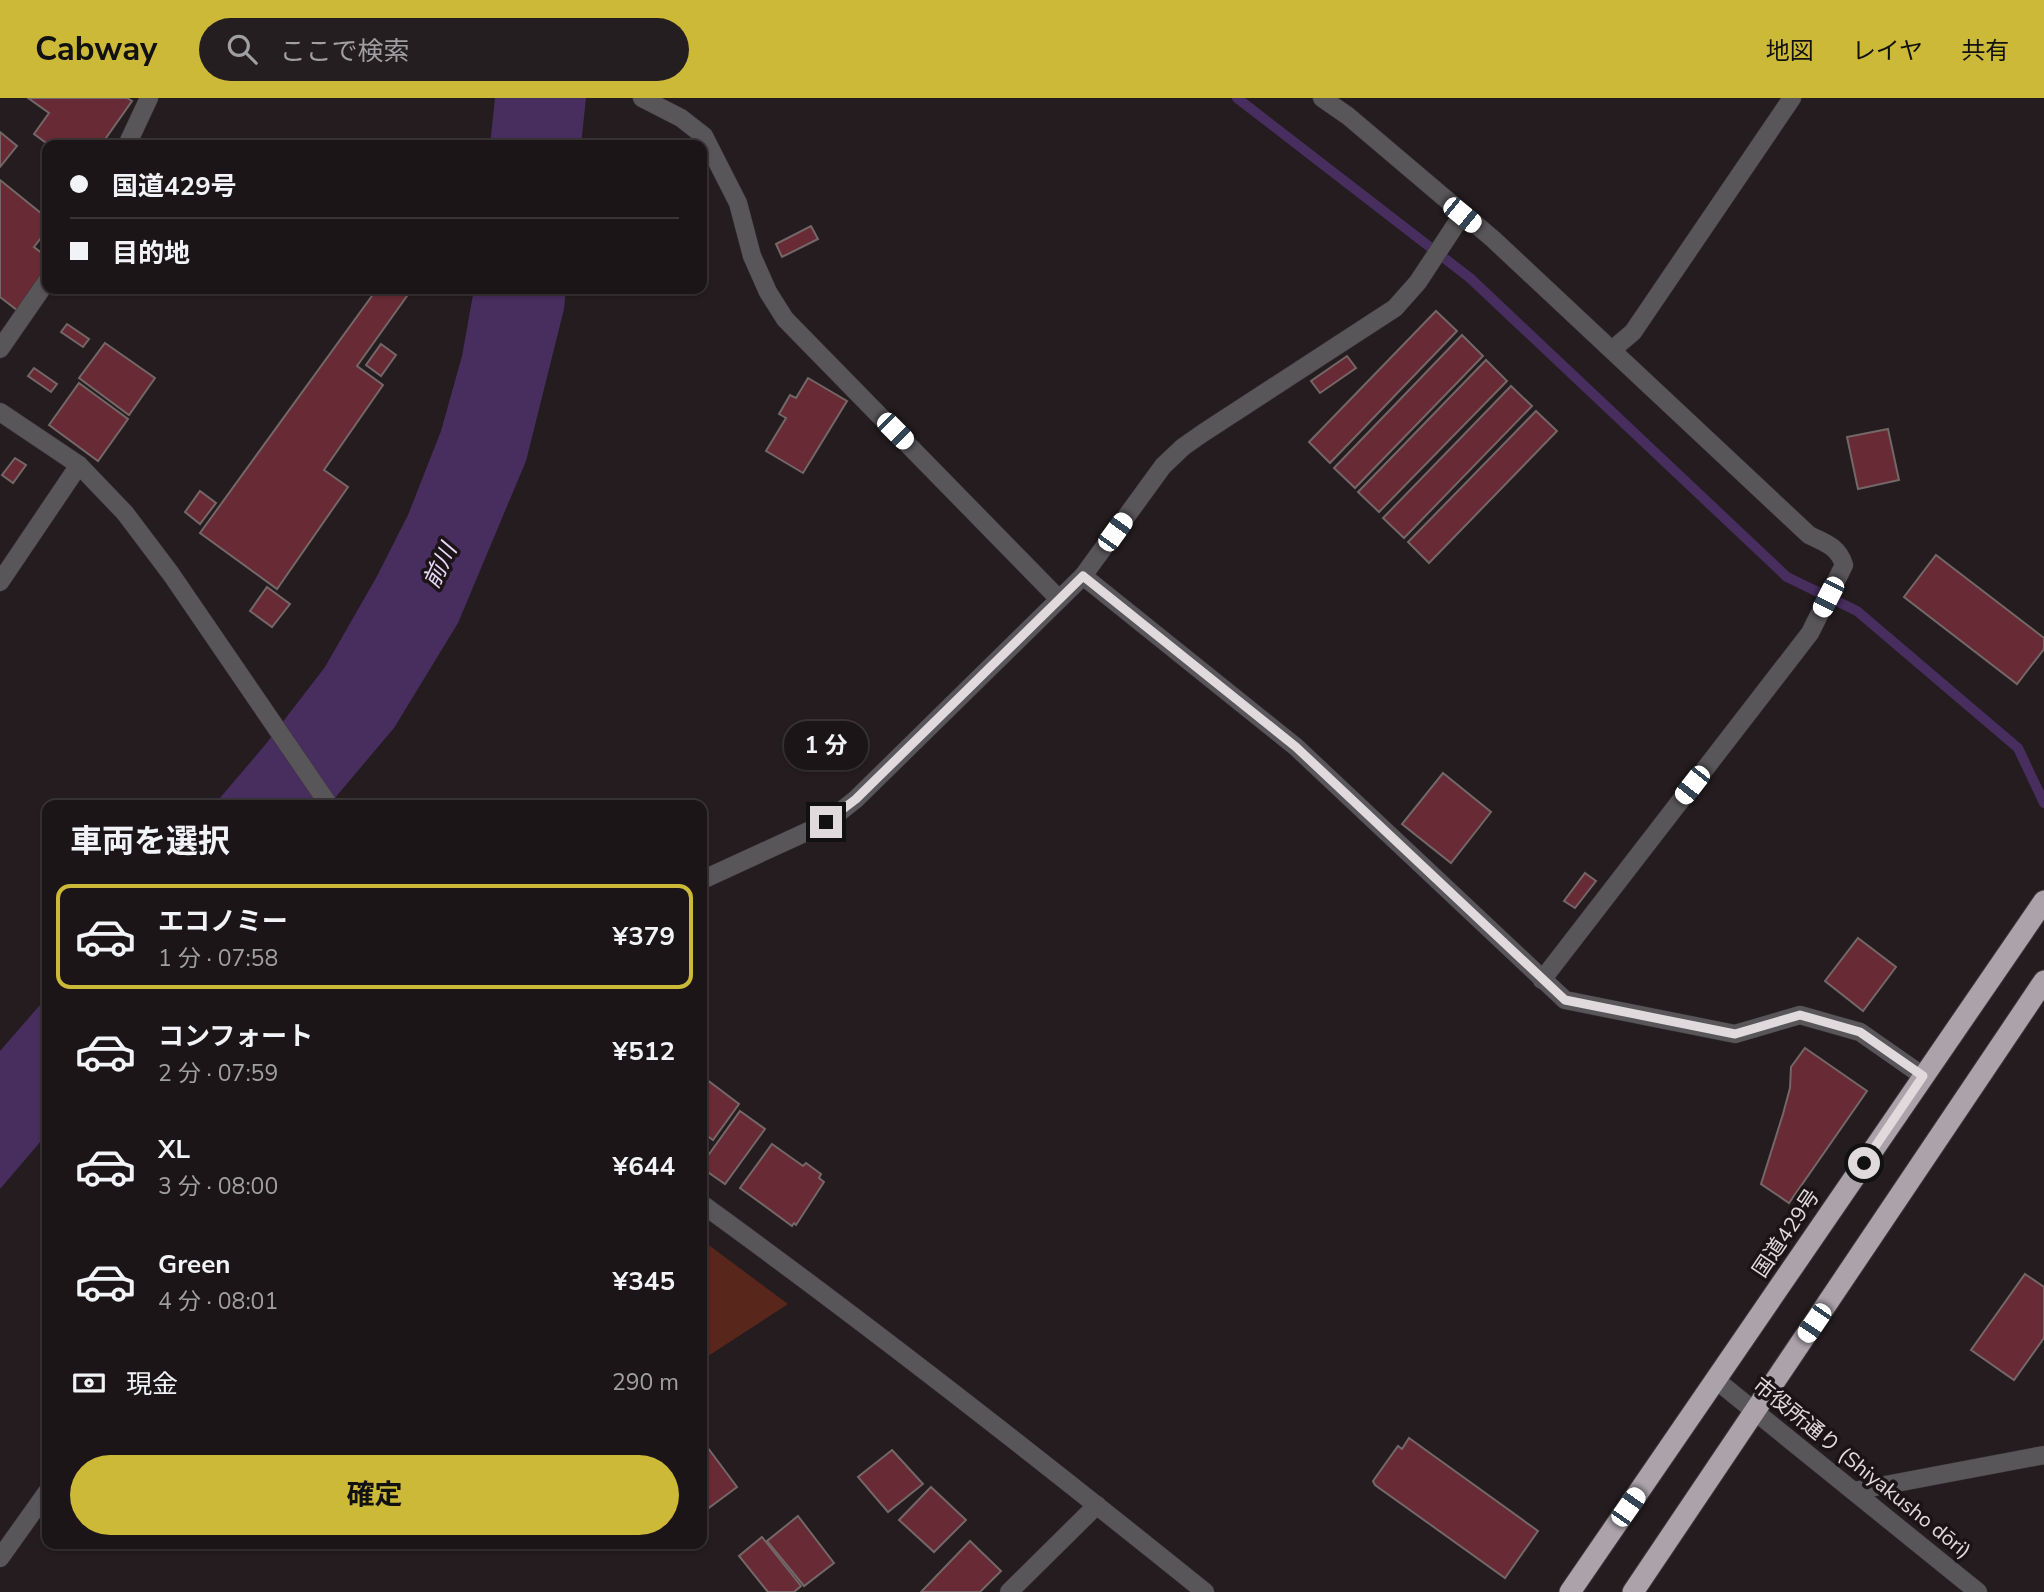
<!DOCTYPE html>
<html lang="ja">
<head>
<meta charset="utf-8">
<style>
	body { margin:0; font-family:"Nunito Sans","Noto Sans JP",sans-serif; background:#241e20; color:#f1f3f6; height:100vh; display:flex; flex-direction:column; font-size:26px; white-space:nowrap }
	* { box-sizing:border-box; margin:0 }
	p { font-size:23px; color:#a09fa1 }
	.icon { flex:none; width:38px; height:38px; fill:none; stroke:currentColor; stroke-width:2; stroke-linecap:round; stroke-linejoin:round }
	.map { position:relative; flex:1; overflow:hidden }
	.details { position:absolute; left:42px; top:702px; width:665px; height:749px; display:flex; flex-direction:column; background:#1b1517; border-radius:14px; box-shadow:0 2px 5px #0004,0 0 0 2px #393436 }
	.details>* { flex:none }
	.banner { position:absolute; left:42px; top:42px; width:665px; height:154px; border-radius:14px; box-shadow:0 2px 5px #0004,0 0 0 2px #393436; display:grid; align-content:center; height:154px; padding:0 28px; background:#1b1517 }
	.end { position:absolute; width:32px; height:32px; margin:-16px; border:9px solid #e1dadd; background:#111; box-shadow:0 0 0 4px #111 }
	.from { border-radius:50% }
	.bubble { position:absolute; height:49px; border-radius:24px; background:#1b1517; box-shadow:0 2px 5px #0004,0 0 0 2px #393436; font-size:23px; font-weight:700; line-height:49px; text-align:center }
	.car { position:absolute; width:21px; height:42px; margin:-21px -10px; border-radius:9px; box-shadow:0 0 5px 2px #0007; background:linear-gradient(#fff 24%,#345 0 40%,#fff 0 76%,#345 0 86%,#fff 0) }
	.banner b { display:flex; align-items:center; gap:24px; height:66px; font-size:26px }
	.banner b+b { border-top:2px solid #393436 }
	.banner i { width:18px; height:18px; background:#f1f3f6 }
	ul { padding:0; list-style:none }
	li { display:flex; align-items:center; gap:21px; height:105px; margin:0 14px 10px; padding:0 14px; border:4px solid transparent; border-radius:14px }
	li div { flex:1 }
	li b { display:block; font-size:26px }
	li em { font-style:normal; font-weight:700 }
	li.current { border-color:#cdb938 }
	li>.icon { width:63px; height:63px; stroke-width:1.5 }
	h2 { padding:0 28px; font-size:32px; line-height:84px }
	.pay { display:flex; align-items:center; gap:18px; height:77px; padding:0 28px; font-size:26px }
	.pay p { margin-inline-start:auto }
	.action { display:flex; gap:14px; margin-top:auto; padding:14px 28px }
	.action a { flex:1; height:80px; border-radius:42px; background:#cdb938; color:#111; font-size:28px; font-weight:700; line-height:80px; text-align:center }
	header { display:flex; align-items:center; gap:42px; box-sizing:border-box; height:98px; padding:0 35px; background:#cdb938; color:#111 }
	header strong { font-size:33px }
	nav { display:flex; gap:38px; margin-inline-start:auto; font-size:24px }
	.search { width:490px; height:63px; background:#241e20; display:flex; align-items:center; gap:18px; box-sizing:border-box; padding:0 24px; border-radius:38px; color:#a09fa1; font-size:26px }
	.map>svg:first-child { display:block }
</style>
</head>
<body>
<header>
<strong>Cabway</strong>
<div class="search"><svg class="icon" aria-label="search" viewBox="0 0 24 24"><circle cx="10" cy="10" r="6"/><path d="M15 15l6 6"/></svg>ここで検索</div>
<nav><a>地図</a><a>レイヤ</a><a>共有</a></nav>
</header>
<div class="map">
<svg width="2044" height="1494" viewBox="0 0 2044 1494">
	<rect width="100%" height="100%" fill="#241c1f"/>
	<polygon fill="#58261a" points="702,1142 788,1206 702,1262"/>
	<g fill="#482d5f">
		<polygon points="495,0 586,0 581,47 490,47"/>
		<polygon points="474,191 566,191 564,211 526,363 458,525 394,630 329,707 214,707 265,647 325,569 376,480 408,417 441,333 462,258"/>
		<polygon points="47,899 47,1036 0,1091 0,953"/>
	</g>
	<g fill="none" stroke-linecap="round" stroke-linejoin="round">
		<polyline stroke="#482d5f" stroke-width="10" points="1237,0 1470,180 1787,479 1857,513 2018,650 2044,705"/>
	</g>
	<g fill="#682a34" stroke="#736768" stroke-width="2">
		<polygon points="28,0 127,0 132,3 101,47 49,47 34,36 49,15"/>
		<polygon points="0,34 17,48 0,69"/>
		<polygon points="0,82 47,120 47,132 34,149 47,159 47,176 17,212 0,199"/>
		<polygon points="811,128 818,141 782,159 776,146"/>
		<polygon points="377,191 397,191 407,198 357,268 383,287 324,372 348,389 277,491 200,435"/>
		<polygon points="1436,213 1457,233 1330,365 1309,344"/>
		<polygon points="67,226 89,241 83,249 61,234"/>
		<polygon points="1462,237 1483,258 1355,390 1334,370"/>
		<polygon points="105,245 155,280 129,317 79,280"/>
		<polygon points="381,246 396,257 381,278 366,267"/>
		<polygon points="1347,258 1356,270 1320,295 1311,283"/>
		<polygon points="1486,262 1507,283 1379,414 1358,394"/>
		<polygon points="34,270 57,286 51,294 28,278"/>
		<polygon points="808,280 847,303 803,375 766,353 786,320 779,316 790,297 796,300"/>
		<polygon points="79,285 128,321 98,363 49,327"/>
		<polygon points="1511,288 1532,308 1404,440 1383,420"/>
		<polygon points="1536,313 1557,333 1429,465 1408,444"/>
		<polygon points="1888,331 1899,382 1858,391 1847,339"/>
		<polygon points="15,360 26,367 13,385 2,377"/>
		<polygon points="200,393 216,405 200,426 185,414"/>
		<polygon points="1936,457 2044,540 2044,551 2017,586 1904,499"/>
		<polygon points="267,489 290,506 272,529 250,513"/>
		<polygon points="1443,675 1491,714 1451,765 1402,726"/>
		<polygon points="1585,775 1596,783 1575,810 1564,803"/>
		<polygon points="1858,840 1896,869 1863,913 1825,883"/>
		<polygon points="1805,950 1867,993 1789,1105 1761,1086 1783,1016 1790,990 1791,969"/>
		<polygon points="702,978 739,1006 713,1042 702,1034"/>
		<polygon points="740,1013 765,1031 725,1086 702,1070 702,1066"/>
		<polygon points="772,1046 803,1068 806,1065 821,1076 819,1080 824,1084 796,1127 794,1125 792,1128 740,1090"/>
		<polygon points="2025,1176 2044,1189 2044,1240 2014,1282 1971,1252"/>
		<polygon points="1409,1340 1538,1433 1505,1480 1375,1387 1373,1383 1398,1348 1402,1351"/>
		<polygon points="702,1342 737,1389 702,1415"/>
		<polygon points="892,1352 923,1386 888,1414 858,1379"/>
		<polygon points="931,1389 966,1422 934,1454 899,1422"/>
		<polygon points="798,1418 834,1465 804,1488 767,1443"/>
		<polygon points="762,1439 801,1488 794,1494 768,1494 739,1458"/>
		<polygon points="970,1443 1001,1473 980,1494 921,1494"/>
	</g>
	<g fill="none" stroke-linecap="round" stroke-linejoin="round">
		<g stroke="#3e373a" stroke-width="19">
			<g id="minor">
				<polyline points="642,0 681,20 704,38 738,105 752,158 768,194 785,221 1059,501"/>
				<path d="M1322 0 1348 18 1493 141 1809 437C1825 445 1838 448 1844 467L1810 535 1542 882"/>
				<polyline points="127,47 149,0"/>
				<polyline points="0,251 47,183"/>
				<polyline points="1612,252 1633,234 1792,0"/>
				<polyline points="0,314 79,367 125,415 171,476 329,707"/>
				<polyline points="1083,478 1296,649 1565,902 1735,936 1800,917 1860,934 1923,978"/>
				<polyline points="0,484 79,367"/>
				<polyline points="702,782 826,725 856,701 1083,478 1163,368 1183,349 1203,335 1395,210 1418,184 1462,117"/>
				<path d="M702 1106C873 1230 1040 1361 1205 1494"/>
				<polyline points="1716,1282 1978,1494"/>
				<polyline points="1854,1393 2044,1357"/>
				<polyline points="0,1460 47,1394"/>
				<polyline points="1009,1494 1097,1407"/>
			</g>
		</g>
		<g stroke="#3e373a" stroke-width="23">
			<g id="highway">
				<polyline points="1570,1494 2044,803"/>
				<polyline points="1633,1494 2044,883"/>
			</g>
		</g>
		<use href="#minor" stroke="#595659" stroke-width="18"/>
		<use href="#highway" stroke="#aba2aa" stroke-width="21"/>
	</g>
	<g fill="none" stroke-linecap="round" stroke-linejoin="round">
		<polyline stroke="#e1dadd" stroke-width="9" points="826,724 856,701 1083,478 1296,649 1565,902 1735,936 1800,917 1860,934 1923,978 1864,1065"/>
	</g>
	<g text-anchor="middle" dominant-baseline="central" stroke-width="7" stroke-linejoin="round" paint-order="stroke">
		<g font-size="21" fill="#e1dadd" stroke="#1b1316">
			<text transform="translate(1786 1135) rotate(-56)">国道429号</text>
			<text transform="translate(1862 1370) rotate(39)">市役所通り (Shiyakusho dōri)</text>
		</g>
		<g font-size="23" font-style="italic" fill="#e8d8f9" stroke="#1b1316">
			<text transform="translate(440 468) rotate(-64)">前川</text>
		</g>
	</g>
</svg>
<i class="end from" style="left:1864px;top:1065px"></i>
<i class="end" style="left:826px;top:724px"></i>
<div class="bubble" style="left:784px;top:623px;width:84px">1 分</div>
<i class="car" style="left:1462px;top:117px;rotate:129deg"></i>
<i class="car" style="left:895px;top:333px;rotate:135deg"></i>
<i class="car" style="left:1115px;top:434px;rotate:36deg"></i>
<i class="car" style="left:1828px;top:499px;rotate:207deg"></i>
<i class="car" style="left:1692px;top:687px;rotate:218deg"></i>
<i class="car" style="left:1814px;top:1225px;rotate:214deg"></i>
<i class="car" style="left:1628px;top:1409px;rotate:35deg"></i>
<div class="banner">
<b><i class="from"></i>国道429号</b>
<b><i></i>目的地</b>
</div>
<section class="details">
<h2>車両を選択</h2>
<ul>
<li class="current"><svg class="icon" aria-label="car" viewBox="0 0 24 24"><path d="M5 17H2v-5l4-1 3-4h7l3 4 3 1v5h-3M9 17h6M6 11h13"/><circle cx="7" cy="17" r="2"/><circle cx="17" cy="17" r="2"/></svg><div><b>エコノミー</b><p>1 分 · 07:58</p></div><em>¥379</em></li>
<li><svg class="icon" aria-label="car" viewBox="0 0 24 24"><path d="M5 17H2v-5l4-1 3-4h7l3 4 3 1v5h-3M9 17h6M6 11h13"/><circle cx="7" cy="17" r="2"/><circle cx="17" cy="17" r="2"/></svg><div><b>コンフォート</b><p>2 分 · 07:59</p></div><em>¥512</em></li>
<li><svg class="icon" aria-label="car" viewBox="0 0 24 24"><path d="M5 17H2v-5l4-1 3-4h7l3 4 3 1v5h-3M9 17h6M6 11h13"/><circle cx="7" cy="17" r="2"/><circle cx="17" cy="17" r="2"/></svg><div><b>XL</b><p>3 分 · 08:00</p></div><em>¥644</em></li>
<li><svg class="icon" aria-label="car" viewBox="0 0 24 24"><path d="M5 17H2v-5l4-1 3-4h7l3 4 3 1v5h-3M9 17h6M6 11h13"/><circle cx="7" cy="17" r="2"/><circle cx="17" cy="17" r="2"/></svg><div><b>Green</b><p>4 分 · 08:01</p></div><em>¥345</em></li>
</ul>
<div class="pay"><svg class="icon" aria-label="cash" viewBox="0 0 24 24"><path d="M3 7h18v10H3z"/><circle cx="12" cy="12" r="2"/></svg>現金<p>290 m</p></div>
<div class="action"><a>確定</a></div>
</section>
</div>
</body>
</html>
